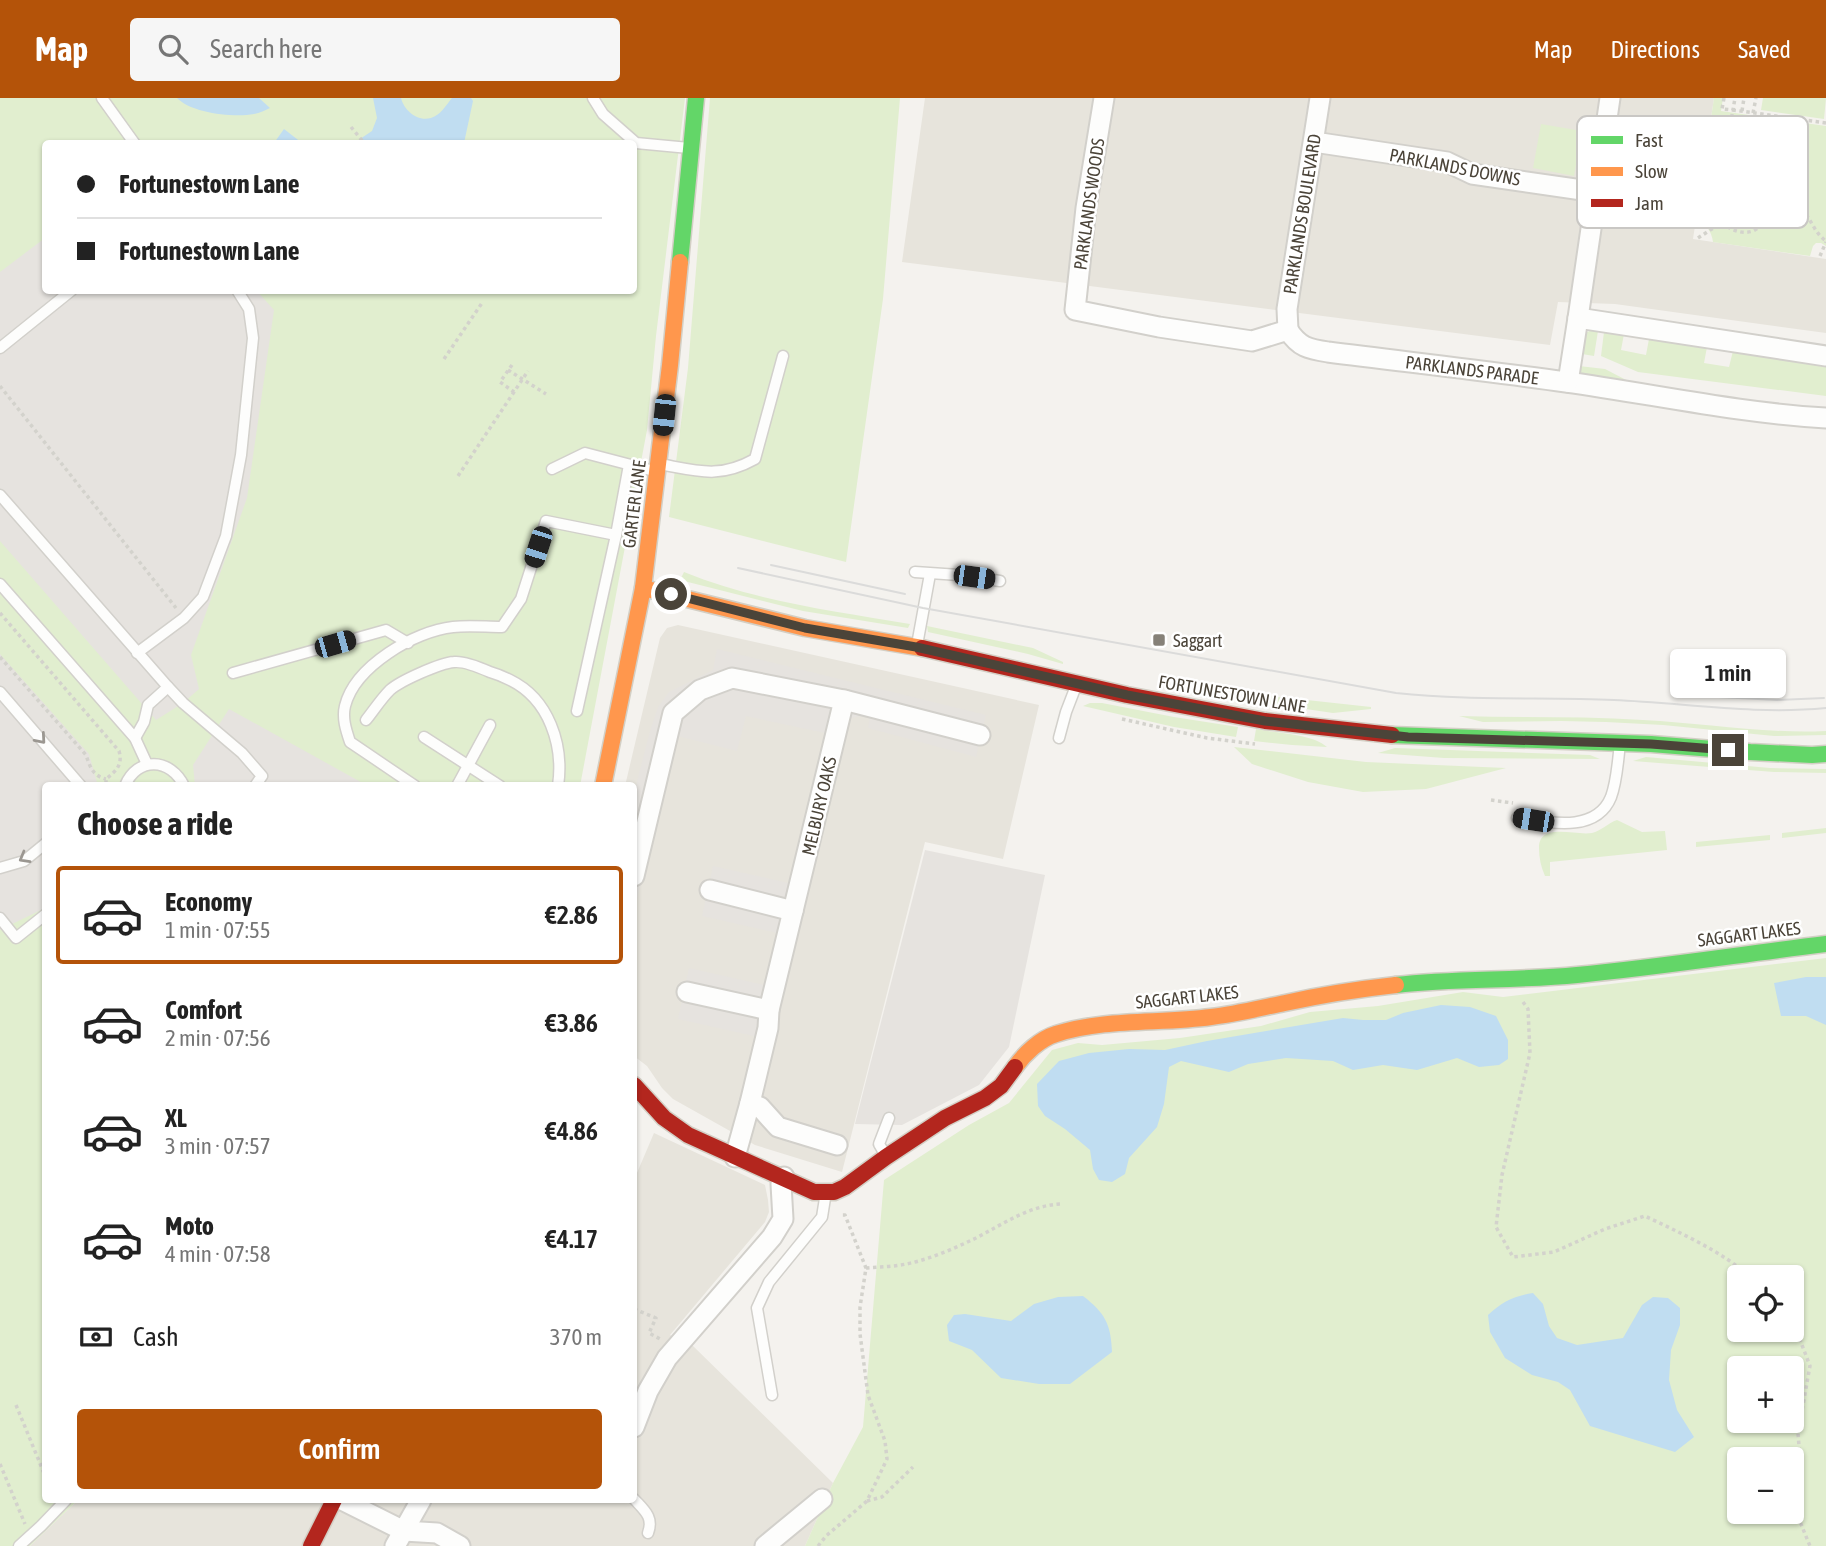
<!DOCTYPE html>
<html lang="en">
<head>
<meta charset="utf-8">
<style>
	body { margin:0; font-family:"Asap Condensed",sans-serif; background:#f6f6f6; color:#222; height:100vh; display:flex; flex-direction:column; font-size:26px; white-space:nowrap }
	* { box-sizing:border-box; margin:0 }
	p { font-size:23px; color:#767676 }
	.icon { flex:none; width:38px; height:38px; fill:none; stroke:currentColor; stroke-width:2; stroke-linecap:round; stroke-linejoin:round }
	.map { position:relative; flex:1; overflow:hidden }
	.drawer { position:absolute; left:42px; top:684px; width:595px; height:721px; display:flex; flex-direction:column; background:#fff; border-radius:7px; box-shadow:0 2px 5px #0004 }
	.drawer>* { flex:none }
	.banner { position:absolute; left:42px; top:42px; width:595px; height:154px; border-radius:7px; box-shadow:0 2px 5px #0004; display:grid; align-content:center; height:154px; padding:0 35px; background:#fff }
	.buttons { position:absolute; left:1727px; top:1167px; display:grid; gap:14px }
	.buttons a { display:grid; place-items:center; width:77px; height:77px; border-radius:7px; background:#fff; box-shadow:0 2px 5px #0004; font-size:35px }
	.end { position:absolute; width:32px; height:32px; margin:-16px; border:9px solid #4b4439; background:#fff; box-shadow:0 0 0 4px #fff }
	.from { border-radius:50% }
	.bubble { position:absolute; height:49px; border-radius:7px; background:#fff; box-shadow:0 2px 5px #0004; font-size:23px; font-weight:600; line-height:49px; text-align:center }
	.car { position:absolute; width:21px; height:42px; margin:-21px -10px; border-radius:9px; box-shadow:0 0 5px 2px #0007; background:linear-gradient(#222 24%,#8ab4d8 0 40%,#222 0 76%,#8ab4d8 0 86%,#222 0) }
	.banner b { display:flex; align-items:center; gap:24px; height:66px; font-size:26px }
	.banner b+b { border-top:2px solid #e0e0e0 }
	.banner i { width:18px; height:18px; background:#222 }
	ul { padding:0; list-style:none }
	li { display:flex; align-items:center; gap:21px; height:98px; margin:0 14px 10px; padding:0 21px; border:4px solid transparent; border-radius:7px }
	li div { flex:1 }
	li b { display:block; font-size:26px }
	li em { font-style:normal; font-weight:600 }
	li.current { border-color:#b45309 }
	li>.icon { width:63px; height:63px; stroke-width:1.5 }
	h2 { padding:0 35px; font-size:32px; line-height:84px }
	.pay { display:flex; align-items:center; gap:18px; height:77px; padding:0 35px; font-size:26px }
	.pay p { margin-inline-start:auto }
	.cta { display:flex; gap:14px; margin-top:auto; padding:14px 35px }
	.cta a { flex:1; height:80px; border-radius:7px; background:#b45309; color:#fff; font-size:28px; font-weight:600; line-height:80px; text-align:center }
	header { display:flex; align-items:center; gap:42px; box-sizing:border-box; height:98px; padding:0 35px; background:#b45309; color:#fff }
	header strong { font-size:33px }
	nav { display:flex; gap:38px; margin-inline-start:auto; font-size:24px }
	.search { width:490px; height:63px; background:#f6f6f6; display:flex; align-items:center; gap:18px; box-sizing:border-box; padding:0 24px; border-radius:7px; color:#767676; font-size:26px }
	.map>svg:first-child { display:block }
</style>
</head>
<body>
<header>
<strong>Map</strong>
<div class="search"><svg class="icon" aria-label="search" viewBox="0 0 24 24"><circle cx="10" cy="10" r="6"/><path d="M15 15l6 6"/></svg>Search here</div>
<nav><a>Map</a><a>Directions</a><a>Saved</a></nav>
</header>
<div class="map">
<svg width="1826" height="1448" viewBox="0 0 1826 1448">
	<rect width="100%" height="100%" fill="#f4f2ee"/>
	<g fill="#e7e4dc">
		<polygon points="925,0 1714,0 1693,141 1826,161 1826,235 1615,206 1558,204 1550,247 902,164"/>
		<polygon points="678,527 1039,607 1003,761 925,744 842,1074 755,1047 673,1001 662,990 647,968 634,958 634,688 625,688 660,540 667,530"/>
		<polygon points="654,1035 765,1087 768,1102 769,1114 765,1124 670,1237 692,1247 833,1385 805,1448 30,1448 78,1402 634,1402 634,1082"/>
	</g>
	<g fill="#e1eecf" fill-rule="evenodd">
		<path d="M0 0H685L656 238 647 332 580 688H46V1402H78L30 1448H0ZM46 46H634V192H46Z"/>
		<polygon points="710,0 900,0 883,201 846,464 669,419 688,270"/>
		<path d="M1714 0H1723L1721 13 1826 28V148L1821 145H1816L1813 148 1810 158 1713 144C1712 134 1705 124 1696 121Z"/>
		<polygon points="1763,0 1826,0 1824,21 1761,12"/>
		<polygon points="1541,26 1582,33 1574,78 1533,70"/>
		<polygon points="1592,232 1598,233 1594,258 1582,256 1585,235"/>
		<polygon points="1604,234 1624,236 1621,252 1646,257 1649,241 1707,249 1704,265 1729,269 1733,253 1826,267 1826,298 1638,274 1601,258"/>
		<polygon points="1579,268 1605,271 1632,285 1583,277 1580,275"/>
		<path d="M684 474C755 503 834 513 910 526L908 530 803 513 680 482Z"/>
		<polygon points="927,528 1033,550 1063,564 1063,566 1028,556 928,534"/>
		<polygon points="1260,597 1371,609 1371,611 1333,615 1259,604"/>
		<polygon points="1090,605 1102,605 1174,619 1238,629 1236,639 1174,629 1083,608"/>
		<path d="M1459 618C1520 620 1582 618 1643 622 1704 625 1765 636 1826 633V637L1774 638 1663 627 1606 624 1561 623 1483 624Z"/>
		<path d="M1256 631C1276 635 1313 636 1327 649L1292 647 1254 643Z"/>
		<polygon points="1234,649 1366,664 1506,670 1426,691 1363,694 1308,684 1252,666"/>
		<polygon points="1395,650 1590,657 1600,661 1444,660 1378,655"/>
		<polygon points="1646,659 1770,670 1826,671 1826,675 1774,674 1633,663"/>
		<path d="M1617 722 1642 734 1665 733 1667 752 1550 764V778H1545C1541 769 1539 760 1539 750 1539 724 1575 738 1592 735 1601 733 1608 725 1617 722Z"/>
		<polygon points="1826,730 1826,735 1782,740 1782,735"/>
		<polygon points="1770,737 1770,742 1696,749 1696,744"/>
		<path d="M1826 860V1448H805L833 1385 863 1329 884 1082 969 1027 1009 1005 1052 952 1078 945 1102 947 1180 940 1261 928 1310 914 1378 908 1463 894 1503 899ZM1740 1180H1792V1232H1740ZM1740 1270H1792V1323H1740ZM1740 1362H1792V1414H1740Z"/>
	</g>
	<g fill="#e6e3df">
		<polygon points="45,140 46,192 257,193 274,212 247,400 191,557 199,591 183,605 156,622 0,443 0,174"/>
		<polygon points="717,551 986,617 976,659 868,630 870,618 861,618 852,620 846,633 825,635 746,618 737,653 677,638 634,813 634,695 650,633 658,609 669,594 713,572"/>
		<polygon points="0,556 89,656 98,688 46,688 45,810 0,832"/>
		<polygon points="229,611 368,688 195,688 193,667"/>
		<polygon points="925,752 1045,777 1009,949 979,987 902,1027 855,1026"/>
		<polygon points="713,768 793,786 782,836 702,818"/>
		<polygon points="689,870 769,888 758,939 678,921"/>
	</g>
	<g fill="#c0ddf1">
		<path d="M177 0H259L270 10C265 12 260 15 254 16 234 20 191 15 177 0Z"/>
		<path d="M373 0H401C404 12 417 24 431 20 441 17 446 7 452 0H471L473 3 464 45H354L372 33 377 20Z"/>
		<polygon points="284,31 302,45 274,45"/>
		<polygon points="1806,879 1826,879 1826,927 1806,918 1781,918 1774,885"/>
		<polygon points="1441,907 1470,909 1496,918 1508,942 1508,961 1499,967 1479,969 1457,960 1417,972 1383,967 1353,972 1333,963 1286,960 1248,966 1229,974 1181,963 1169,969 1164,1006 1157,1029 1129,1060 1125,1076 1112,1084 1099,1082 1093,1071 1090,1052 1065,1031 1045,1018 1038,1008 1037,986 1059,963 1089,955 1129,951 1165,952 1207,943 1343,920 1363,922 1386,922 1403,915"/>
		<path d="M1533 1195 1543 1206 1549 1228 1557 1240 1577 1247 1623 1240 1642 1207 1653 1199 1668 1200 1680 1210V1227L1671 1252 1669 1282 1677 1312 1694 1339 1675 1354 1590 1328 1570 1292 1558 1284 1532 1277 1505 1260 1490 1234 1488 1217C1502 1204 1514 1198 1533 1195Z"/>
		<path d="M1083 1198C1105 1215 1111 1226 1112 1254L1070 1286H1039L1001 1280 972 1252 949 1243 947 1227 954 1217 965 1216 1011 1223 1034 1206 1058 1199Z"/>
	</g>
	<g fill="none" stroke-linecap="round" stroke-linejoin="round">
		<g stroke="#d2d0cb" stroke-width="13">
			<g id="lane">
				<polyline points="102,0 135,46"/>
				<polyline points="593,0 603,16 636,45 689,50"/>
				<polyline points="0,250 72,192"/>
				<path d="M659 366C698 373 719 381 755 361L783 258"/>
				<polyline points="552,371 585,355 654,373"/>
				<polyline points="0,397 168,589 183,605 242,655 262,678 255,688"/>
				<polyline points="915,474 959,477 1000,483"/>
				<polyline points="0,486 135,640 147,666"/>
				<polyline points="917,547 930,476"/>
				<polyline points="137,555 184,520 203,499 226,438 241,357 253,240 249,211 237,192"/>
				<polyline points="233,575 386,532 408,545"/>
				<polyline points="0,594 81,688"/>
				<polyline points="577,613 616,437 629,367"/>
				<path d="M366 622C374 612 381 601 390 592 400 583 440 565 454 564 463 563 481 570 490 574 497 576 504 579 510 582 549 601 564 647 558 688"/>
				<polyline points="424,639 500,688"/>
				<polyline points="135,640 144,624 148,607 168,589"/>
				<polyline points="1059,640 1066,614 1076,588"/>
				<path d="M125 688C137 658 171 660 184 688"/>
				<path d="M415 688 350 644C346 632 342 620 345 608 355 568 415 533 453 529 469 527 486 529 502 529L521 501 546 423 616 437"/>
				<polyline points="457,688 490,627"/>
				<path d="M1517 720C1547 724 1596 736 1611 699 1617 683 1618 662 1620 645"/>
				<polyline points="0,770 24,763 46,745"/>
				<polyline points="0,820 16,840 46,816"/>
				<polyline points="886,1058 879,1046 889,1020"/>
				<polyline points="772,1297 757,1210 769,1184 822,1119 826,1094"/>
				<path d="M634 1401C644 1412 654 1419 648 1435"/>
				<polyline points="19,1448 41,1428 66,1402"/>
			</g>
		</g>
		<g stroke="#d2d0cb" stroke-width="23">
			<g id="street">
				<polyline points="1104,0 1086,110 1075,212 1159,229 1252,243 1288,232"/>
				<polyline points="1314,44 1447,64 1472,76 1596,94"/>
				<polyline points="1578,220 1610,0"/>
				<path d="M1288 232C1299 249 1308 251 1328 254 1407 264 1487 273 1566 284 1653 296 1738 315 1826 320"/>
				<polyline points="1288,232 1287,211 1320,0"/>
				<polyline points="1568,284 1578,220 1826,258"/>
				<polyline points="634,778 673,615 700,592 732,580 844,602 980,637"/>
				<polyline points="710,792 793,813"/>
				<polyline points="687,894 769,912"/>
				<polyline points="750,1005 760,1009 778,1029 837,1047"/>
				<polyline points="735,1059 750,1005 768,930 769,912 844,602"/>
				<polyline points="634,1329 648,1293 667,1260 772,1139 783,1121 781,1086 784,1079"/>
				<polyline points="342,1402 404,1433 437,1435 460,1448"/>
				<polyline points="395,1448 421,1402"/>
				<polyline points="765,1448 822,1401"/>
			</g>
		</g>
		<g stroke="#d3cfc5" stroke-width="19">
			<g id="fast">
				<polyline points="680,164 696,0"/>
				<polyline points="1392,637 1651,646 1750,654 1812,657 1826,656"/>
				<path d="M1396 887C1456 880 1517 883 1577 877 1660 869 1743 856 1826 846"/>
			</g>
		</g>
		<g stroke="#d3cfc5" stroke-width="19">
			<g id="slow">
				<polyline points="643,490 805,530 922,550"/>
				<polyline points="603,688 643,490 670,267 680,164"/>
				<path d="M1015 969C1025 955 1040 941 1056 936 1106 920 1160 926 1211 919 1236 916 1260 910 1285 905 1321 897 1359 891 1396 887"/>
			</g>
		</g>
		<g stroke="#d3cfc5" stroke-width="19">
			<g id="jam">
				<polyline points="922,550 1127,597 1265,623 1392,637"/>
				<polyline points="634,987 664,1020 688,1037 814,1094 834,1094 845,1089 886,1059 945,1020 985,1000 1001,988 1015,969"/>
				<polyline points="311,1448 334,1402"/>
			</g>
		</g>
		<g stroke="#d3d2cc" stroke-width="3.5" stroke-dasharray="3.5 3.5" stroke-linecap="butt">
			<polyline points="1724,0 1722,11 1733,12 1735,0"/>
			<polyline points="1742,13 1744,0"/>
			<polyline points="1753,15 1756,0"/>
			<path d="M1826 25 1733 12 1714 106C1714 123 1735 139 1753 133 1769 126 1767 100 1789 104 1809 108 1810 132 1826 143"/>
			<polyline points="351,29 365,46"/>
			<polyline points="1698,140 1721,125"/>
			<polyline points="1820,158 1826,144"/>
			<polyline points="444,261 482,205"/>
			<polyline points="512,267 500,284 514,294"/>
			<polyline points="508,272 546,296"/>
			<polyline points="0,288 176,510"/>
			<polyline points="458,378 528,273"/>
			<path d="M0 515 119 653C123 667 116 673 106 681V688"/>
			<path d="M0 559 86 657C90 669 93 678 106 681"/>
			<polyline points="1122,621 1207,640 1255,646"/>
			<polyline points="1491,702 1513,705"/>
			<path d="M1523 904 1528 911 1530 955 1502 1077 1496 1129 1513 1159 1554 1154 1605 1131 1645 1118C1678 1134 1724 1154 1751 1180"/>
			<path d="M866 1170C875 1169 884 1169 893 1168 922 1165 951 1152 976 1140 1005 1125 1030 1107 1062 1106"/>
			<polyline points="634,1211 656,1220 649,1235 660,1241"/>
			<polyline points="1792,1221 1810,1268 1798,1335 1802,1386 1796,1414 1810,1448"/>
			<polyline points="16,1307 46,1380"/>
			<polyline points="0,1366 25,1426"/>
			<polyline points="867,1403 882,1399 913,1369"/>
			<polyline points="818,1448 826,1438 867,1403 887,1361 885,1343 868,1297 860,1236 860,1209 866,1170 845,1117 841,1117"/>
		</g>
		<use href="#lane" stroke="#fdfdfc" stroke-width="10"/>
		<use href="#street" stroke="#fdfdfc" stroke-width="19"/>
		<use href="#fast" stroke="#63d668" stroke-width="16"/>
		<use href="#slow" stroke="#ff974d" stroke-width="16"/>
		<use href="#jam" stroke="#b3261e" stroke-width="16"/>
		<g stroke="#dbdbda" stroke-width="2">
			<polyline points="771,467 905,496"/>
			<path d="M738 470 923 510 1396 595C1469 603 1541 599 1614 602 1685 605 1755 617 1826 610"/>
			<polyline points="1719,599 1777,602 1824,600"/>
		</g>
	</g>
	<defs><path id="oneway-chevron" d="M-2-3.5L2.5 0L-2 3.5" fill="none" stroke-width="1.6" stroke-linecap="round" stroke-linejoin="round" transform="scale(1.75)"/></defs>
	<g stroke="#9b9791">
		<use href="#oneway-chevron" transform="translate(41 641) rotate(49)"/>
		<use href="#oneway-chevron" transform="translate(24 760) rotate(150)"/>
	</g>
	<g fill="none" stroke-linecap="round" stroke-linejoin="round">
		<polyline stroke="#4b4439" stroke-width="9" points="671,496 805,530 916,549 1127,597 1265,623 1408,639 1651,646 1728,652"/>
	</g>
	<rect fill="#868178" stroke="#fff" stroke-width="2.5" x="1152" y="535" width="14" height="14" rx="3.5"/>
	<g text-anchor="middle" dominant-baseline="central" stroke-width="5" stroke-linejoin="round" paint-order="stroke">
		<g font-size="18" fill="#4b4439" stroke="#fff">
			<text transform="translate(1455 69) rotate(11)">PARKLANDS DOWNS</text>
			<text transform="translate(1089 106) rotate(-82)">PARKLANDS WOODS</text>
			<text transform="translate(1302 116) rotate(-81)">PARKLANDS BOULEVARD</text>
			<text transform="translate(1472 272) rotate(7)">PARKLANDS PARADE</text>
			<text transform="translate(634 406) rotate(-83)">GARTER LANE</text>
			<text transform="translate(1232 596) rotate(10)">FORTUNESTOWN LANE</text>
			<text transform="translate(819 708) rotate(-77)">MELBURY OAKS</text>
			<text transform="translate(1749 836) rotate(-7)">SAGGART LAKES</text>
			<text transform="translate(1187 899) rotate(-6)">SAGGART LAKES</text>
		</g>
		<g font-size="18" fill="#4b4439" stroke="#fff" text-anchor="start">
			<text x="1173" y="542">Saggart</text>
		</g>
	</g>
	<rect x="1577" y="18" width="231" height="112" rx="10" fill="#fff" stroke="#c9c7c4" stroke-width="2"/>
	<rect x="1591" y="38" width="32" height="8" fill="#63d668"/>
	<rect x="1591" y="69" width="32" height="9" fill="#ff974d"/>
	<rect x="1591" y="101" width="32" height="8" fill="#b3261e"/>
	<g font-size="19" fill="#4b4439">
		<text x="1635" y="49">Fast</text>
		<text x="1635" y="80">Slow</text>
		<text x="1635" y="112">Jam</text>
	</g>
</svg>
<div class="buttons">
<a><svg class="icon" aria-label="locate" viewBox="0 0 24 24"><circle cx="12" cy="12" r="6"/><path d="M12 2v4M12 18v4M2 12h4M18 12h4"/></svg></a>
<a>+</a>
<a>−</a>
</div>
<i class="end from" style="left:671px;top:496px"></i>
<i class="end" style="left:1728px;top:652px"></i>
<div class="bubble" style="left:1670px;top:551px;width:116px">1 min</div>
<i class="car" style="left:664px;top:317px;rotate:186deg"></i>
<i class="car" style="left:538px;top:449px;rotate:198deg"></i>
<i class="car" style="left:974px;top:479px;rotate:98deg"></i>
<i class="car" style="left:335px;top:546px;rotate:74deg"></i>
<i class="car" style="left:1533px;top:722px;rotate:279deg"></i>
<div class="banner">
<b><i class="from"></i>Fortunestown Lane</b>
<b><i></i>Fortunestown Lane</b>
</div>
<section class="drawer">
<h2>Choose a ride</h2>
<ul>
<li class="current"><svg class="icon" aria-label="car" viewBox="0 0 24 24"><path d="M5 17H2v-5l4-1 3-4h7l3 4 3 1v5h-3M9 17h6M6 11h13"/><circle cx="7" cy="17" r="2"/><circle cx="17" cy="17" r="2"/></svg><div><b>Economy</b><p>1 min · 07:55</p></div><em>€2.86</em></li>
<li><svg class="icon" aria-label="car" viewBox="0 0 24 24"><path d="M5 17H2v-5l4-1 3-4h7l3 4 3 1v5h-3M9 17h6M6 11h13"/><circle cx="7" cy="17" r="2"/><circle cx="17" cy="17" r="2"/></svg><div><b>Comfort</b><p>2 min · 07:56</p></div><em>€3.86</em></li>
<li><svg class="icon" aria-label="car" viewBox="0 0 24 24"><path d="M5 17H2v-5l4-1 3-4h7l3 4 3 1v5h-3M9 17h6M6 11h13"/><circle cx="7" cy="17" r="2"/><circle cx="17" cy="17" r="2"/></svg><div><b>XL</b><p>3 min · 07:57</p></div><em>€4.86</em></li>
<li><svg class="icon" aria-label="car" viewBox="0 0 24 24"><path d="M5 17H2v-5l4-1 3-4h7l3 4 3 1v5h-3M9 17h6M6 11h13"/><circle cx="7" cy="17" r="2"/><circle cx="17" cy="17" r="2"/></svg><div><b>Moto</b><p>4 min · 07:58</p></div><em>€4.17</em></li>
</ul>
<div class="pay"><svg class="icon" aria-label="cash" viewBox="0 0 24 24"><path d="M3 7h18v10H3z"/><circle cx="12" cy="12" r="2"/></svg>Cash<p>370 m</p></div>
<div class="cta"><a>Confirm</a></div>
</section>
</div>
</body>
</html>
